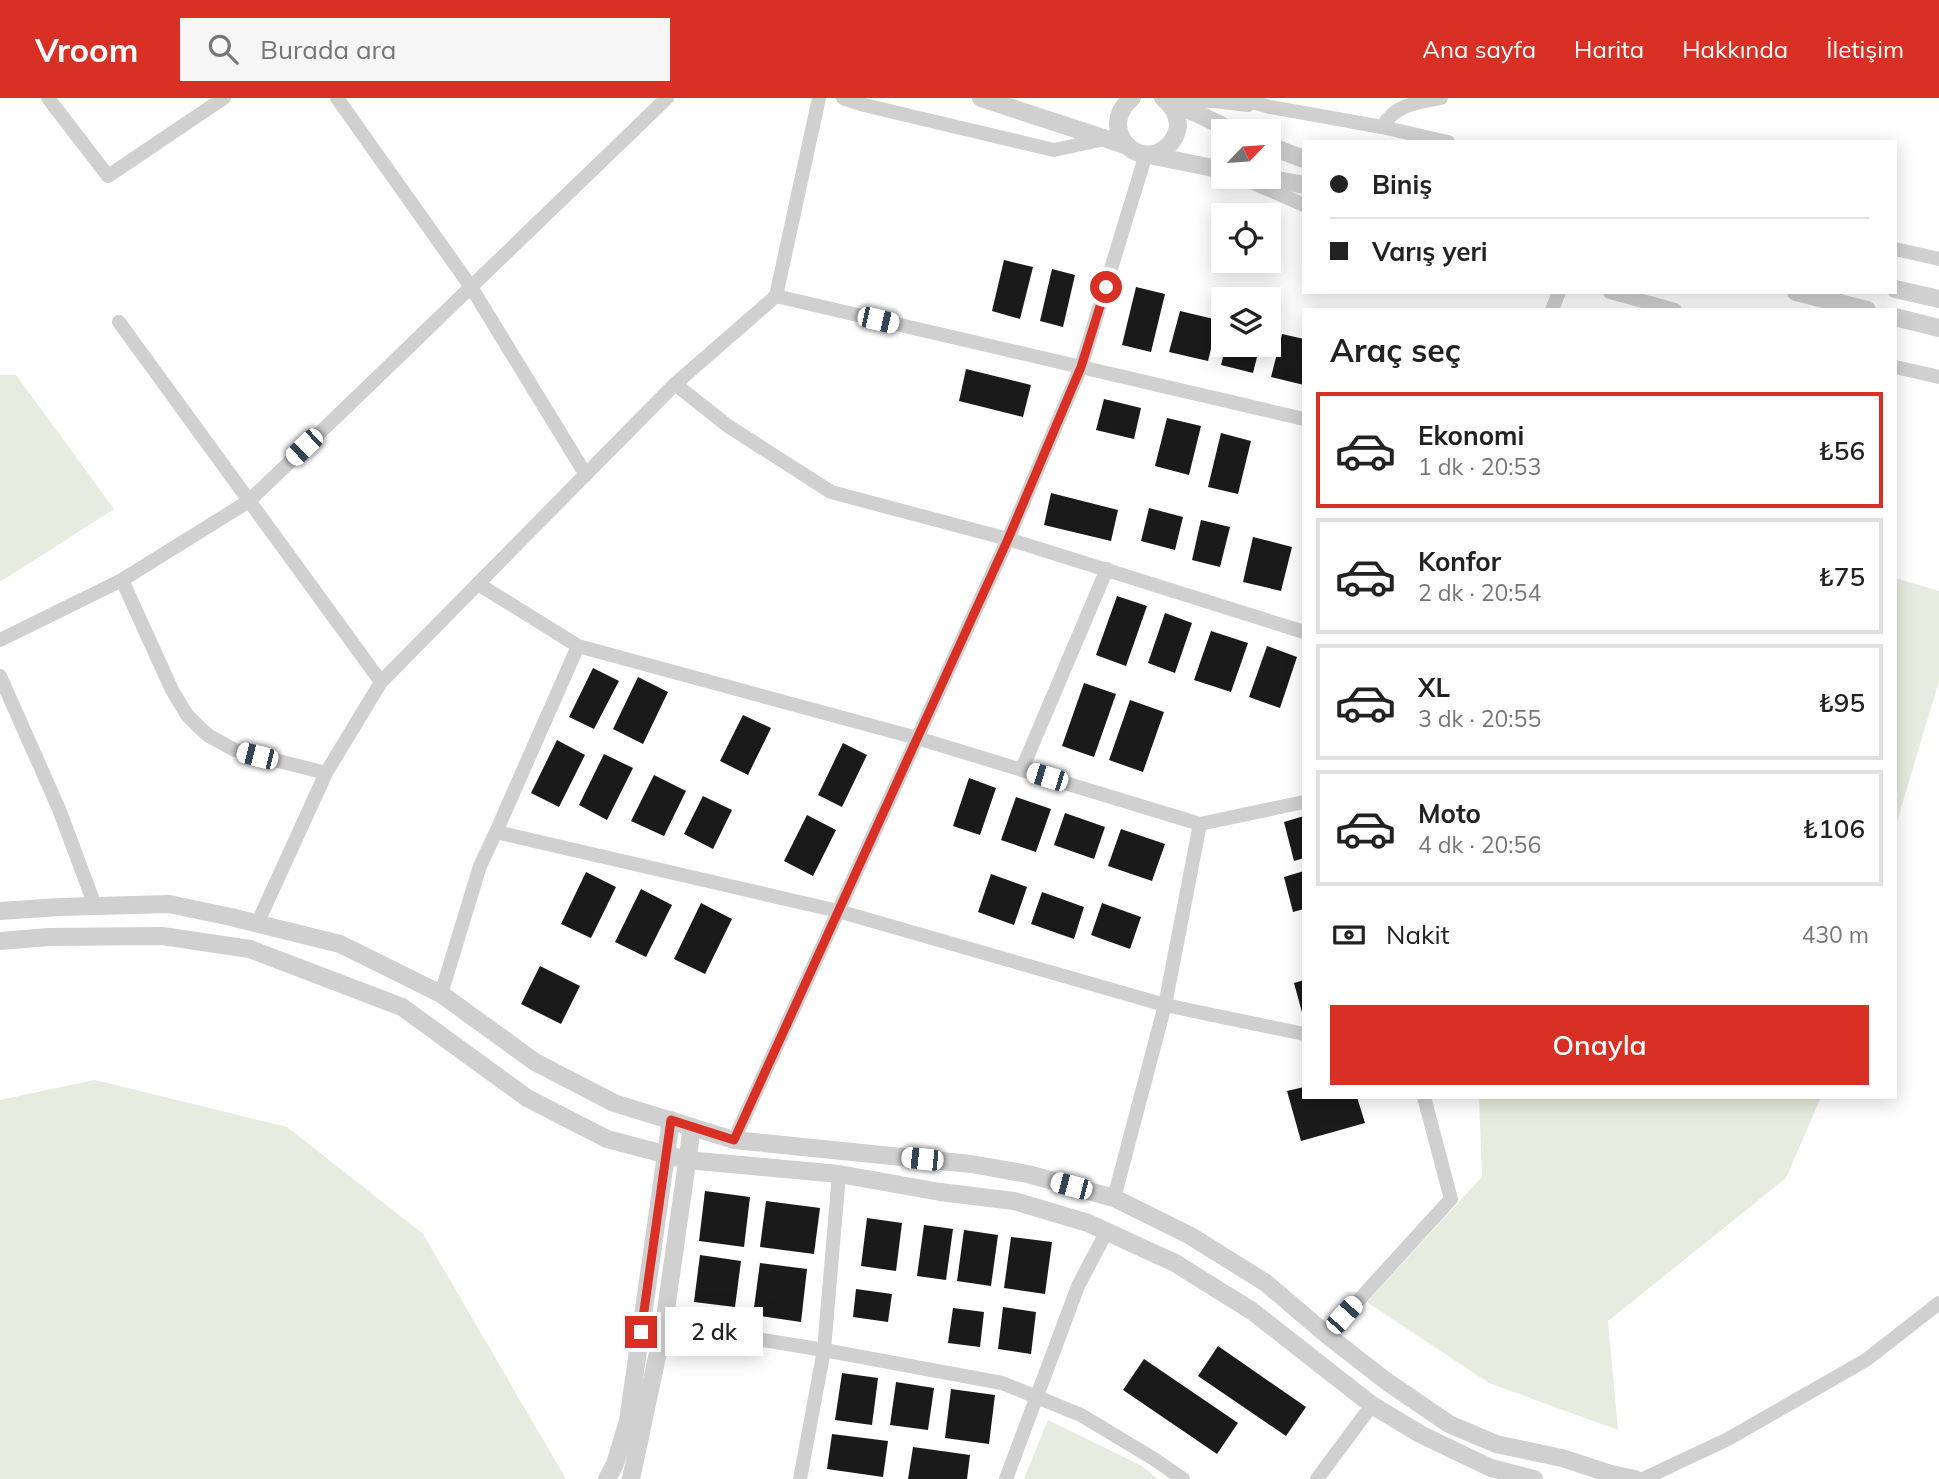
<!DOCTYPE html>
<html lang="tr">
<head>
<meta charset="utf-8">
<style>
	body { margin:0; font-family:Mulish,sans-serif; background:#f6f6f6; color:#222; height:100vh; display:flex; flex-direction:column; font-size:26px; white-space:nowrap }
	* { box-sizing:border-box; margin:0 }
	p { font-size:23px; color:#767676 }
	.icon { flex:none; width:38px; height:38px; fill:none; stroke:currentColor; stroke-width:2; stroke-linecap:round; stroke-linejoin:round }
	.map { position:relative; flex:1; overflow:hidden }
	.drawer { position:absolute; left:1302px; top:210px; width:595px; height:791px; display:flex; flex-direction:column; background:#fff; border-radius:0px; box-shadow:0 4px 18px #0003 }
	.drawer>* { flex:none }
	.top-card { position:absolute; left:1302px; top:42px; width:595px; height:154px; border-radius:0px; box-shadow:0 4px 18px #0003; display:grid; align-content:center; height:154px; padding:0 28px; background:#fff }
	.needle { width:46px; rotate:65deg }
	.tools { position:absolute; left:1211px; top:21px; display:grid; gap:14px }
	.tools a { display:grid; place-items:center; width:70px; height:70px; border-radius:0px; background:#fff; box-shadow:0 4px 18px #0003; font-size:35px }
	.end { position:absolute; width:32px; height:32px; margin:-16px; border:9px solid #d93025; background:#fff; box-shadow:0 0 0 4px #fff }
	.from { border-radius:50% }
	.bubble { position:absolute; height:49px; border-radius:0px; background:#fff; box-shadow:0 4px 18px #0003; font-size:23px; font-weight:600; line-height:49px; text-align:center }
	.car { position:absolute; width:21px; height:42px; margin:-21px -10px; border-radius:9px; box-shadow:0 0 5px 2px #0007; background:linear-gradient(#fff 24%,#345 0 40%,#fff 0 76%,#345 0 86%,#fff 0) }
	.top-card b { display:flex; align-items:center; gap:24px; height:66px; font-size:26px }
	.top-card b+b { border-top:2px solid #e0e0e0 }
	.top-card i { width:18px; height:18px; background:#222 }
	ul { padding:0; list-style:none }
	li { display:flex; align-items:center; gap:21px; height:116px; margin:0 14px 10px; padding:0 14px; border:4px solid #e0e0e0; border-radius:0px }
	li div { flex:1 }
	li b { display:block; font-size:26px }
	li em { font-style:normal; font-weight:600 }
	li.current { border-color:#d93025 }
	li>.icon { width:63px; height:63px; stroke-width:1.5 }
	h2 { padding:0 28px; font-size:32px; line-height:84px }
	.pay { display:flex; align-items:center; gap:18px; height:77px; padding:0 28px; font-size:26px }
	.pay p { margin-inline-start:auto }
	.button { display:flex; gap:14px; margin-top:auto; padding:14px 28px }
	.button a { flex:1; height:80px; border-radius:0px; background:#d93025; color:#fff; font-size:28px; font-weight:600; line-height:80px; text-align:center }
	header { display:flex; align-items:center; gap:42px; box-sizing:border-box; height:98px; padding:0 35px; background:#d93025; color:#fff }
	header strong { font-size:33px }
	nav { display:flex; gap:38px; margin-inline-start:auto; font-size:24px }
	.search { width:490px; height:63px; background:#f6f6f6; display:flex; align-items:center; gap:18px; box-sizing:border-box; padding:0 24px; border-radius:0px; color:#767676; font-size:26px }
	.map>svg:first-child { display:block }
</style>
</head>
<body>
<header>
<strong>Vroom</strong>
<div class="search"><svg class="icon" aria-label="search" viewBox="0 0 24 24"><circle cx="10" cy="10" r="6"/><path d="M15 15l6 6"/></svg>Burada ara</div>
<nav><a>Ana sayfa</a><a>Harita</a><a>Hakkında</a><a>İletişim</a></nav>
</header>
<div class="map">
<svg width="1939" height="1381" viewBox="0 0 1939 1381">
	<rect width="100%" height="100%" fill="#fff"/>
	<g fill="#e6ecdf">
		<polygon points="0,277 16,277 114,411 0,484"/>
		<polygon points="1895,480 1939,493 1939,583 1895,730"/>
		<polygon points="95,982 287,1029 423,1136 566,1381 0,1381 0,1002"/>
		<polygon points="1479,999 1821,999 1786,1080 1608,1223 1618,1332 1489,1285 1367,1204 1482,1079"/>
		<polygon points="1048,1322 1142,1368 1158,1381 1024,1381"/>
	</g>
	<g fill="#1a1a1a">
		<polygon points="1004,162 1033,169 1020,221 992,213"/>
		<polygon points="1052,171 1075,177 1063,229 1040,223"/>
		<polygon points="1136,189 1165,196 1151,254 1122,247"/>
		<polygon points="1180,213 1218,222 1208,263 1169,254"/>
		<polygon points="1282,236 1304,241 1304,287 1271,279"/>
		<polygon points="1226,247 1260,247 1253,275 1221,267"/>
		<polygon points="966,271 1031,287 1023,319 959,303"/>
		<polygon points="1104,301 1141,310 1134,341 1096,332"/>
		<polygon points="1167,320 1201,328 1189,377 1155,368"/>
		<polygon points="1221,335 1251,343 1238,396 1208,389"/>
		<polygon points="1051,395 1118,412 1111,443 1044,427"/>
		<polygon points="1149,410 1183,419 1175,452 1141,443"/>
		<polygon points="1201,422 1230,429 1220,469 1192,462"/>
		<polygon points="1253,439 1292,449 1281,493 1243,484"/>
		<polygon points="1117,498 1147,508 1126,568 1096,557"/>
		<polygon points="1165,515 1192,525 1175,575 1148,565"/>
		<polygon points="1211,533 1248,545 1231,594 1194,582"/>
		<polygon points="1267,548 1297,559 1280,610 1249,599"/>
		<polygon points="593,570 619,583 594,631 569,619"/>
		<polygon points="638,579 668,594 643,646 613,631"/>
		<polygon points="1084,585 1116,596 1094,659 1062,648"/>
		<polygon points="1130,602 1164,614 1143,674 1109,662"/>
		<polygon points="743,617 771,630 748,677 720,663"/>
		<polygon points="557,642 585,657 559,709 531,695"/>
		<polygon points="843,645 867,657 842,709 818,697"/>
		<polygon points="604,656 633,670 607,722 579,707"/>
		<polygon points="654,677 686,693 664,738 631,723"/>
		<polygon points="969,680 996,690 980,737 953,728"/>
		<polygon points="703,698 732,712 713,751 684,736"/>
		<polygon points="1016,699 1051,711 1036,754 1001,742"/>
		<polygon points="1065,715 1105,729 1094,761 1054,747"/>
		<polygon points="807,717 836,732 813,778 784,763"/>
		<polygon points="1304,718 1304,760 1294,763 1284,724"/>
		<polygon points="1121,731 1165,746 1152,783 1108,768"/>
		<polygon points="1304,773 1304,811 1293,814 1284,779"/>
		<polygon points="586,774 616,789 591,840 561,826"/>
		<polygon points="991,776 1027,789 1014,827 978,814"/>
		<polygon points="641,791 672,807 646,859 615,844"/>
		<polygon points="1042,794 1084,809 1074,841 1031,826"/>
		<polygon points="701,805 732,821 705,876 674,861"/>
		<polygon points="1102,805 1141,819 1130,851 1091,837"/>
		<polygon points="540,868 580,888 561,926 521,906"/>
		<polygon points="1304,882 1304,918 1303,918 1294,885"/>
		<polygon points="1304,989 1304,999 1357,999 1365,1025 1301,1043 1287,993"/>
		<polygon points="705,1093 750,1099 744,1149 699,1143"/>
		<polygon points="766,1103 820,1110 814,1156 760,1149"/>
		<polygon points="867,1120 902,1125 896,1173 861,1168"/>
		<polygon points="924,1127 953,1131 946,1182 917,1178"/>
		<polygon points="964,1132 998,1137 991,1188 957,1183"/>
		<polygon points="1011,1139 1052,1144 1045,1196 1004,1190"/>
		<polygon points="700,1157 741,1163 735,1209 694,1204"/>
		<polygon points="760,1165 807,1171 801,1224 753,1217"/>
		<polygon points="856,1191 892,1196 888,1224 853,1219"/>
		<polygon points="1003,1209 1036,1214 1031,1256 998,1251"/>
		<polygon points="953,1210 984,1214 980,1249 948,1245"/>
		<polygon points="1218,1248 1306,1309 1286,1338 1198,1278"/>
		<polygon points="1144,1261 1238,1325 1217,1356 1123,1292"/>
		<polygon points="842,1275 878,1280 872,1327 835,1322"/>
		<polygon points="896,1284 934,1290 928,1332 890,1327"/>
		<polygon points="951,1291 995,1297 989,1346 945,1340"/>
		<polygon points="832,1336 888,1343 883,1379 827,1371"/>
		<polygon points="913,1349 970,1357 967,1381 908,1381"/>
	</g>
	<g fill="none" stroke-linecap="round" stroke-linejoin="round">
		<g stroke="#d0d0d0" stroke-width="14">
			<polyline points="48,0 108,78 224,0"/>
			<polyline points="337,0 471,189 586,377"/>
			<polyline points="843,0 864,7 1054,52 1105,41"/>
			<polyline points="1238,0 1270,9 1382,29 1448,44"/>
			<polyline points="1174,4 1214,3 1248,7"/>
			<path d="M1382 29C1396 6 1416 5 1441 0"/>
			<polyline points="1240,79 1304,107"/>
			<polyline points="1895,151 1939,161"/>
			<polyline points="1610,194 1675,212"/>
			<polyline points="776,198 819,0"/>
			<polyline points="1552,212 1559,194"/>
			<polyline points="119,224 381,584"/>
			<polyline points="1895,269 1939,279"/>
			<polyline points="675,286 728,328 831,394 1008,441 1304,534"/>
			<polyline points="122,482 172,592 187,617 198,628 209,638 235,652 326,675"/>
			<polyline points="478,486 578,548 917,640 1200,726 1304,704"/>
			<polyline points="0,542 122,482 249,403 667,0"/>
			<polyline points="0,578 59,711 95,808"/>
			<polyline points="1022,671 1107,471"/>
			<polyline points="496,734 578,548"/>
			<polyline points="257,826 326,675 381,584 675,286 776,198 1304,321"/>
			<polyline points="441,896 480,768 496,734 838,813 1165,907 1304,936"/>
			<polyline points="734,1042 1008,441 1081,269 1146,56"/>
			<polyline points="1114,1100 1165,907 1200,726"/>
			<polyline points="664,1226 824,1252 1002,1285 1081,1317 1154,1361 1183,1381"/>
			<polyline points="1327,1237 1451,1101 1424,999"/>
			<polyline points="800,1381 824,1252 839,1076"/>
			<polyline points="1006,1381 1078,1188 1107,1133"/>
			<polyline points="1317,1381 1372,1307"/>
			<polyline points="1643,1381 1728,1341 1866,1262 1939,1205"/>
		</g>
		<g stroke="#d0d0d0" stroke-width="18">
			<polyline points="981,0 1128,48"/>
			<path d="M1132 0C1096 29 1138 76 1168 48 1174 42 1177 36 1178 28 1178 16 1172 7 1163 0"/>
			<polyline points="1169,5 1196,15 1233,33"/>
			<polyline points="1269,48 1304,61"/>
			<polyline points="1149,57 1223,72"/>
			<polyline points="1261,79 1304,87"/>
			<polyline points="1895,191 1939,201"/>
			<polyline points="1796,194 1867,212"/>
			<polyline points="1895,219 1939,230"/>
			<polyline points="0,813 60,809 169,806 231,819 340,846 441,896 535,964 614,1005 734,1042 971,1066 1028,1076 1114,1100 1189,1137 1266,1185 1327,1237 1386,1283 1449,1326 1496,1346 1562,1360 1611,1376 1635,1381"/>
			<polyline points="0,843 49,839 162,838 250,851 402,909 527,1000 607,1041 687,1062 839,1076 940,1094 1014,1103 1088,1125 1175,1165 1252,1213 1372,1307 1420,1336 1491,1370 1534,1381"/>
			<polyline points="607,1381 615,1366 628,1323 671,1022"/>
			<polyline points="631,1381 664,1226 692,1029"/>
		</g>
	</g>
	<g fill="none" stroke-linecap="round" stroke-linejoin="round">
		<polyline stroke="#d93025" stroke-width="9" points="641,1234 671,1022 734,1042 1008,441 1081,269 1106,189"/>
	</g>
</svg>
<div class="tools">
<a><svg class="needle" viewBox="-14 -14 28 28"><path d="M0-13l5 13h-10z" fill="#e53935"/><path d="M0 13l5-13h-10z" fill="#767676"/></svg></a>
<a><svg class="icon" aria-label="locate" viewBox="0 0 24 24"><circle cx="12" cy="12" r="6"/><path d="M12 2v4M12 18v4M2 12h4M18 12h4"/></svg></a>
<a><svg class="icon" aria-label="layers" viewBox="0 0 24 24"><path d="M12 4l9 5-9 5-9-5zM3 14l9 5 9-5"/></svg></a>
</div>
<i class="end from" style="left:1106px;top:189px"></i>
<i class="end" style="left:641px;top:1234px"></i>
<div class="bubble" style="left:665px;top:1209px;width:98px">2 dk</div>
<i class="car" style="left:878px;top:222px;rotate:103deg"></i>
<i class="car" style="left:304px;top:349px;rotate:226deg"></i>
<i class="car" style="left:257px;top:658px;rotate:284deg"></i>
<i class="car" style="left:1047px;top:679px;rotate:287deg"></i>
<i class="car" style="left:922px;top:1061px;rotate:276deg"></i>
<i class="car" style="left:1071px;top:1088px;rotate:285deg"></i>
<i class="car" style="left:1344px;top:1217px;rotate:42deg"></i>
<div class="top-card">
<b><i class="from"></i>Biniş</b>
<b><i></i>Varış yeri</b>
</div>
<section class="drawer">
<h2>Araç seç</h2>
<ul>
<li class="current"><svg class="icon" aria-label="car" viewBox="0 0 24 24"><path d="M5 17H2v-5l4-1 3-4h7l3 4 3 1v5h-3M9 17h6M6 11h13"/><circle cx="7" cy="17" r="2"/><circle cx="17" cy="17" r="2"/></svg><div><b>Ekonomi</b><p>1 dk · 20:53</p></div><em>₺56</em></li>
<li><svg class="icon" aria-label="car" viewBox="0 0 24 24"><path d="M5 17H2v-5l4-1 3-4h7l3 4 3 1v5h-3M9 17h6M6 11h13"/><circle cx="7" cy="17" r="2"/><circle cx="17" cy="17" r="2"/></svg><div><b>Konfor</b><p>2 dk · 20:54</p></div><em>₺75</em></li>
<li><svg class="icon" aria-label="car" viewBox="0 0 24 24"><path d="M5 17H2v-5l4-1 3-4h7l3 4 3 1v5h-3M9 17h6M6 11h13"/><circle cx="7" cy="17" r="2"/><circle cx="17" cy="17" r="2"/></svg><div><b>XL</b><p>3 dk · 20:55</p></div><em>₺95</em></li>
<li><svg class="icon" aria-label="car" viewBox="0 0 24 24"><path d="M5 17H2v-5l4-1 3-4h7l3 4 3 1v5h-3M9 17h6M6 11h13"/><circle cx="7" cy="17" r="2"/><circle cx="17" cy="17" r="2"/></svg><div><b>Moto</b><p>4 dk · 20:56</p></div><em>₺106</em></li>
</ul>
<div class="pay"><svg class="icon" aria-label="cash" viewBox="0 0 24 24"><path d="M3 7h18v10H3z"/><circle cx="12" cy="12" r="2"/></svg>Nakit<p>430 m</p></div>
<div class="button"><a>Onayla</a></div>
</section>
</div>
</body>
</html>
